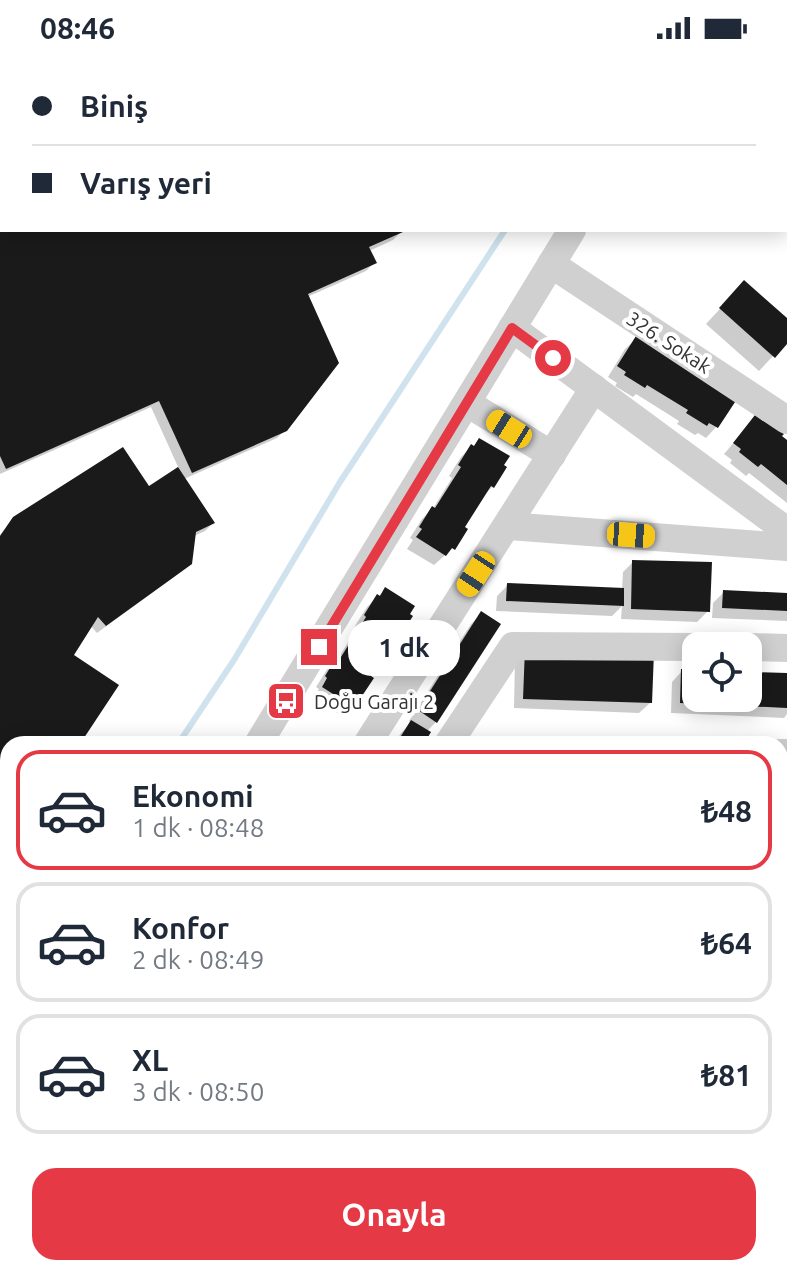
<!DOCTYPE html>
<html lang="tr">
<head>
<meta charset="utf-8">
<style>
	body { margin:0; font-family:Ubuntu,sans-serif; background:#f2f2f3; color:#1f2937; height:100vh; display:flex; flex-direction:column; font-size:30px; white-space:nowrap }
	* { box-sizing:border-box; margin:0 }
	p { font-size:26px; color:#747a83 }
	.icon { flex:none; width:44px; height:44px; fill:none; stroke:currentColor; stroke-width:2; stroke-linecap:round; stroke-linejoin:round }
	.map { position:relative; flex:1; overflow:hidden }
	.side { position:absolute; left:0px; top:680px; width:788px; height:540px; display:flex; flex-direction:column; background:#fff; border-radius:24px 24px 0 0; box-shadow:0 4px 20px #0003 }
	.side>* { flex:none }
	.guide { position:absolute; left:0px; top:0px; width:788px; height:176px; box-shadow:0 4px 20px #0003; display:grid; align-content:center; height:176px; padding:0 32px; background:#fff }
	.fabs { position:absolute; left:682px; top:576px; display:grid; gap:16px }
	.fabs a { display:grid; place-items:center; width:80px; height:80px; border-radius:16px; background:#fff; box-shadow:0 4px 20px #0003; font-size:40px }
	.end { position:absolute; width:36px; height:36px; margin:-18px; border:10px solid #e63946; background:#fff; box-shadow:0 0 0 4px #fff }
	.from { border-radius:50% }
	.bubble { position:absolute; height:56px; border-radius:24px; background:#fff; box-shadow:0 4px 20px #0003; font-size:26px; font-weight:600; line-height:56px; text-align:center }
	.car { position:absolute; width:24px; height:48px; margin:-24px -12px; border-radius:10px; box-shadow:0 0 6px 2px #0007; background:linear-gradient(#f5c518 24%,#345 0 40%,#f5c518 0 76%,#345 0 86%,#f5c518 0) }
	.guide b { display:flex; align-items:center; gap:28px; height:76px; font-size:30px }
	.guide b+b { border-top:2px solid #e0e1e3 }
	.guide i { width:20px; height:20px; background:#1f2937 }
	ul { padding:14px 0 0; list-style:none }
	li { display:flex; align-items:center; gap:24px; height:120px; margin:0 16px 12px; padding:0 16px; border:4px solid #e0e1e3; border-radius:24px }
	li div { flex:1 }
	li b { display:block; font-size:30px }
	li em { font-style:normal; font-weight:600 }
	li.on { border-color:#e63946 }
	li>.icon { width:72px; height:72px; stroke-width:1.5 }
	.action { display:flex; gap:16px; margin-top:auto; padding:16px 32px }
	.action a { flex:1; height:92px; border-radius:24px; background:#e63946; color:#fff; font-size:32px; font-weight:600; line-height:92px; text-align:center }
	.status { display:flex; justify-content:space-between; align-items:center; height:56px; padding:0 40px; background:#fff; direction:ltr }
	.status svg { height:22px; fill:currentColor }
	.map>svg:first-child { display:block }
</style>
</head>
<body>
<div class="status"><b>08:46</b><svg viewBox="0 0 49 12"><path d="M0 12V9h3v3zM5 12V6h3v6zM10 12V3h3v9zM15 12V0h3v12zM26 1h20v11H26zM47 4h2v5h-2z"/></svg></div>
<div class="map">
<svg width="787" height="1220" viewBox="0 0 787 1220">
	<rect width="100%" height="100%" fill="#fff"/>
	<polygon fill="#e6ecdf" points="0,1123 8,1142 8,1212 12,1212 12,1220 0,1220"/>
	<g fill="#0003">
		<polygon points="412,0 491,0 489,2 414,2"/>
		<polygon points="749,0 787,0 786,40 786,2 749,2"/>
		<polygon points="2,74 2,174 400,174 401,176 393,184 369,195 374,207 366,215 307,241 286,373 277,382 184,423 213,467 205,475 194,480 182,515 97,577 90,569 71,600 78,688 8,688 8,740 0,735 0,479 14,462 149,432 179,413 151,351 0,418 0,75"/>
		<rect x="786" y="89" width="1" height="51"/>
		<polygon points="730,242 787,264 787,285 759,315 706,268"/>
		<polygon points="636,283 734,343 716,371 706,382 698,377 695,379 677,368 679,365 636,338 633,341 615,330 617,327 608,321 625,293"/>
		<polygon points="755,362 787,387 787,447 749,417 746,420 730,407 732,404 724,398"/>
		<polygon points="471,391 492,431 481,442 453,492 434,509 407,493 413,484 410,482 422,463 434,451 452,422 449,420 461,401"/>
		<polygon points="633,506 708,555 697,566 621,563 622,550 612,560 496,555 497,540 507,530 622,534 623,516"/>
		<polygon points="385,534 410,561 398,580 387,591 359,642 340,659 313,642 319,633 316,631 328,612 339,601 357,572 355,570 367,551"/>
		<polygon points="724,536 787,539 787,565 712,562 713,547"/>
		<polygon points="481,558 436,666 426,676 421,688 394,688 401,677 411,667 409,665 471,568"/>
		<polygon points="526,594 650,647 639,657 514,652 515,604"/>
		<polygon points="682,615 696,616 696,642 748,642 748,618 787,619 787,658 784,662 671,657 672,626"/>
		<rect x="780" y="708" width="7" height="64"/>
		<rect x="164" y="1212" width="519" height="8"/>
	</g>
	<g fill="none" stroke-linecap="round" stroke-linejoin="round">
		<g stroke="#cfe2ee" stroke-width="6">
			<polyline points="617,2 618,0"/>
			<polyline points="178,688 234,604 340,426 505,174"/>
			<polyline points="0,961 8,947"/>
		</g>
	</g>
	<g fill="#1a1a1a">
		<polygon points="0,174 402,174 403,176 369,191 377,207 308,238 339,307 287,375 192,417 159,345 6,413 0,400"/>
		<polygon points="744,224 787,262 787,288 775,302 719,252"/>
		<polygon points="636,280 737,343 718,372 709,367 707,370 686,357 688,354 647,329 645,332 624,319 626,316 617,310"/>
		<polygon points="755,359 763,365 765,362 784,378 782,380 787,384 787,429 761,408 758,411 739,396 741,393 733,387"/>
		<polygon points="479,382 510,400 504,409 507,411 494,432 491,430 465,471 468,473 455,494 452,492 446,500 416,481 422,473 419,471 432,450 435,452 461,411 458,409 471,388 474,390"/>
		<polygon points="123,391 149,430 178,411 215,467 196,476 192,508 106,570 98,561 74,599 119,629 80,688 8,688 8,727 0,722 0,480 13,461"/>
		<polygon points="632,504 712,506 710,556 631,553"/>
		<polygon points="507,527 624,532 624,550 506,545"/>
		<polygon points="385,531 415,550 410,558 413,560 399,581 397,579 371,620 374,622 360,643 357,641 352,650 322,631 327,622 325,620 338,599 341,601 366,561 364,559 377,538 380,540"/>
		<polygon points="723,534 787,537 787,555 722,552"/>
		<polygon points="481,555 501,568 437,667 418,654"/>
		<polygon points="525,592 654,596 652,647 523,643"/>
		<polygon points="681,613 696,614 696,642 748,642 748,616 787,617 787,652 680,647"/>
		<polygon points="411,664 431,676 424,688 396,688"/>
		<rect x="780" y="706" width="7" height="56"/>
		<polygon points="780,932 787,932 786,1041 780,1041"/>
		<rect x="173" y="1212" width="512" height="8"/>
	</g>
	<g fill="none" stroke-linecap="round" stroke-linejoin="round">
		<g stroke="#d0d0d0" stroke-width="28">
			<polyline points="675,2 676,0"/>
			<polyline points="0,9 2,13"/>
			<polyline points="0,43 2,42"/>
			<polyline points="786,43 787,43"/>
			<polyline points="551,208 787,364"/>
			<polyline points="512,272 787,475"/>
			<polyline points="467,347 552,399"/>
			<polyline points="507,470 787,491"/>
			<polyline points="748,591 787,592"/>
			<polyline points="258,688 572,174"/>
			<polyline points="367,688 594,332"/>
			<polyline points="448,688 513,590 696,591"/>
			<polyline points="780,697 787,697"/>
			<polyline points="780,789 787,789"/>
			<polyline points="780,867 787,867"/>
			<polyline points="780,1063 787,1063"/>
			<polyline points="780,1139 787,1139"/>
			<polyline points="34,1212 34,1220"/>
			<polyline points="82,1212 83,1220"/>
			<polyline points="154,1212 155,1220"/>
		</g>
	</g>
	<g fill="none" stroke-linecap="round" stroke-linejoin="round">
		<polyline stroke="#e63946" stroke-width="10" points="319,591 512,272 553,302"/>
	</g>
	<defs>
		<g id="bus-square" transform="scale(2)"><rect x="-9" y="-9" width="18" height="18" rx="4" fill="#e63946" stroke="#fff"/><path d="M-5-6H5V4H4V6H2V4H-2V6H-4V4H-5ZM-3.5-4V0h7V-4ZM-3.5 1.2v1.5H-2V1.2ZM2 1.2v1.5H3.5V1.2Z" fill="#fff"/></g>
	</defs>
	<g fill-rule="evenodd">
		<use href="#bus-square" x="286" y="645"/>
	</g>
	<g text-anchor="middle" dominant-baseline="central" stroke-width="8" stroke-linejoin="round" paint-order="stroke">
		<g font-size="20" fill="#333" stroke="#fff">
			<text transform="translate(669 286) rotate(33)">326. Sokak</text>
		</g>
		<g font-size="20" fill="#333" stroke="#fff" text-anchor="start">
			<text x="314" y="645">Doğu Garajı 2</text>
		</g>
	</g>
</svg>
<div class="fabs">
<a><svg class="icon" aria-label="locate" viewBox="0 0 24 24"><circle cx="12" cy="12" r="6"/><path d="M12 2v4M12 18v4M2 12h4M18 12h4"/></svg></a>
</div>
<i class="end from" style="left:553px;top:302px"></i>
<i class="end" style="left:319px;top:591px"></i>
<div class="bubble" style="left:348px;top:564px;width:112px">1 dk</div>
<i class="car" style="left:509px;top:373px;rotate:302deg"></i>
<i class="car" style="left:631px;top:479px;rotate:94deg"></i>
<i class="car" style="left:476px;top:518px;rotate:213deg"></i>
<div class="guide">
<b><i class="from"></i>Biniş</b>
<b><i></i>Varış yeri</b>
</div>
<section class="side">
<ul>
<li class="on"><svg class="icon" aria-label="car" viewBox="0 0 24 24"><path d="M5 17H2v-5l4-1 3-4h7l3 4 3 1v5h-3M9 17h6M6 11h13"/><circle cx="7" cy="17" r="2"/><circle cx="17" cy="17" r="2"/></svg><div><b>Ekonomi</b><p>1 dk · 08:48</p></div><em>₺48</em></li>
<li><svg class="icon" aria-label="car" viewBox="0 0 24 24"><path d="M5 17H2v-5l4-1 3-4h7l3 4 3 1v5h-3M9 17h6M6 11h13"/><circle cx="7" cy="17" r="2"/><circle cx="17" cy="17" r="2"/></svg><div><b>Konfor</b><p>2 dk · 08:49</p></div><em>₺64</em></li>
<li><svg class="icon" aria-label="car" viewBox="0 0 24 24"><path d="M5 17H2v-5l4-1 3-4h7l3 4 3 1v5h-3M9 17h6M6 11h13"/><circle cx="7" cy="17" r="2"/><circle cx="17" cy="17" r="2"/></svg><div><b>XL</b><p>3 dk · 08:50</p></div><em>₺81</em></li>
</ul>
<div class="action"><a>Onayla</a></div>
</section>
</div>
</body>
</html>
